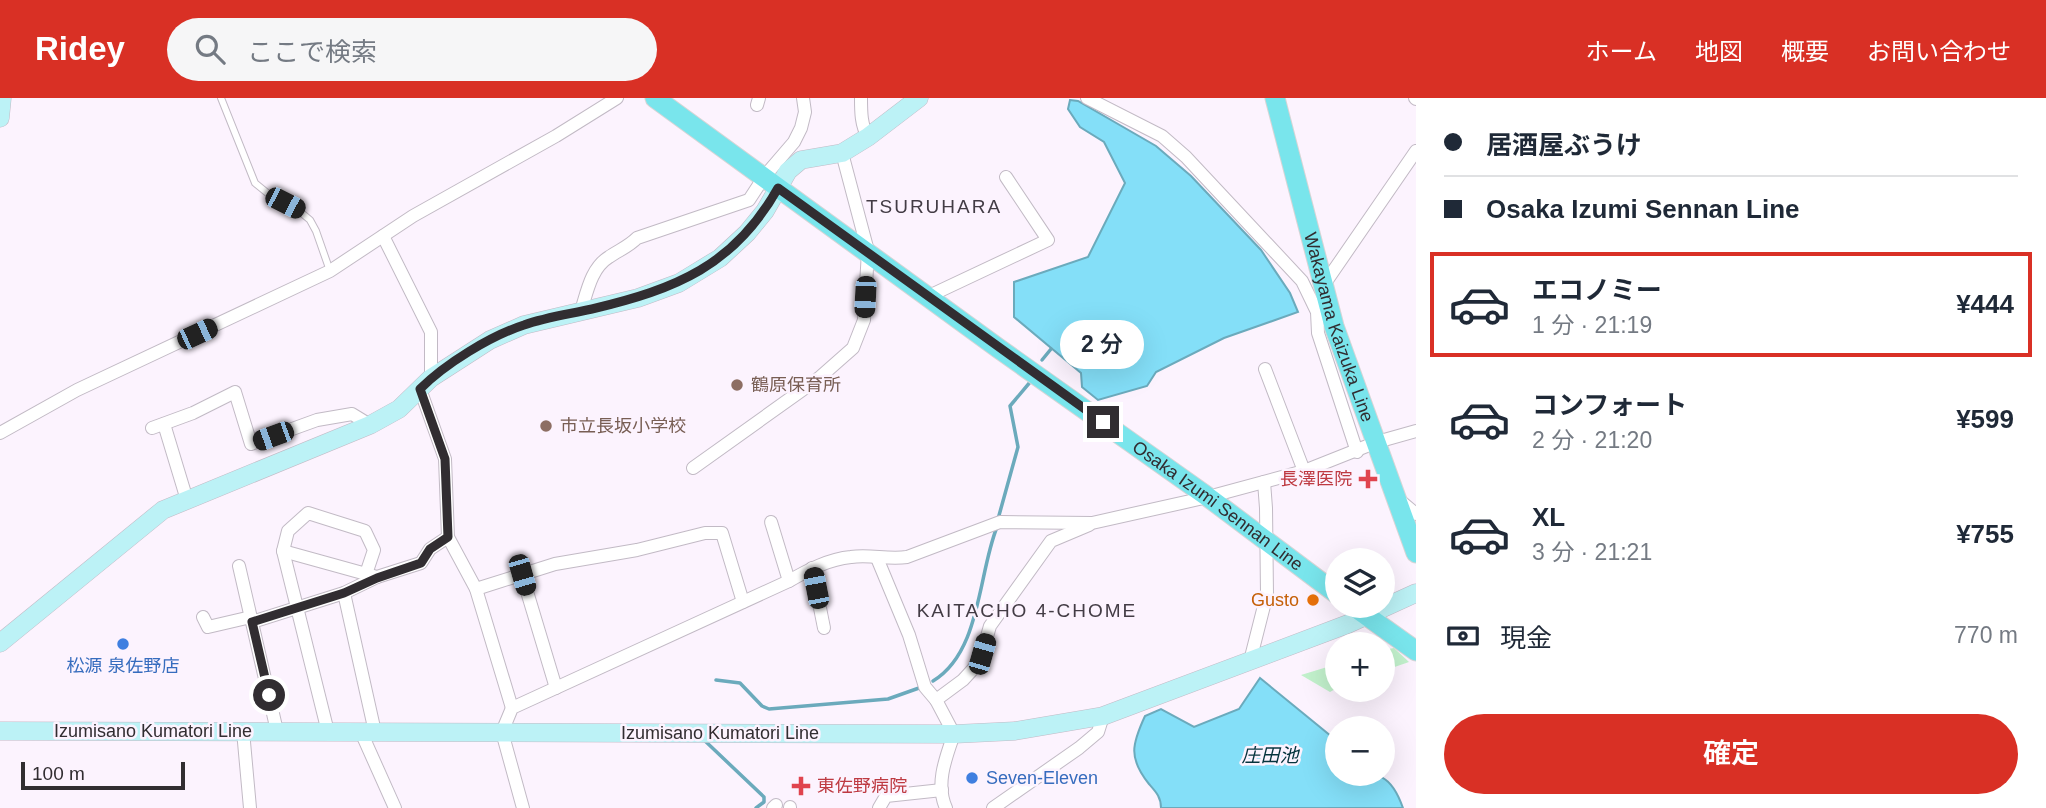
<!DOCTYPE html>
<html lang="ja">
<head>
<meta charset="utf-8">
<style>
	body { margin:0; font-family:Arial,"Noto Sans JP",sans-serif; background:#f6f6f7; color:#1f2937; height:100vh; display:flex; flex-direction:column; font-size:26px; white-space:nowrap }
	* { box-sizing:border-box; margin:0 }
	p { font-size:23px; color:#747a83 }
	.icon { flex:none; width:38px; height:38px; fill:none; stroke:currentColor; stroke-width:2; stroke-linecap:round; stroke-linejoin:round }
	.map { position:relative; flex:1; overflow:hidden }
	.panel { display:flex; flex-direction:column; background:#fff; width:630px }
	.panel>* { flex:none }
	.guide { display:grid; align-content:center; height:154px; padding:0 28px; background:#fff }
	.buttons { position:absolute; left:1325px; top:450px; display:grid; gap:14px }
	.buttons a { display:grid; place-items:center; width:70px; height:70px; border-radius:50%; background:#fff; box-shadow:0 7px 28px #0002; font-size:35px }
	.scale { position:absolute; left:21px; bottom:18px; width:164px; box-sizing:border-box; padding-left:7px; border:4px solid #312d31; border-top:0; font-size:19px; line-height:24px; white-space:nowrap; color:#312d31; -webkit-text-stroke:5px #fcf3fe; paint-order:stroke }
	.end { position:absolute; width:32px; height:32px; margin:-16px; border:9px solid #312d31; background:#fff; box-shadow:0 0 0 4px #fff }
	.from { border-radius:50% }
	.bubble { position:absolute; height:49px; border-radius:24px; background:#fff; box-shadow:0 7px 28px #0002; font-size:23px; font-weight:600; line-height:49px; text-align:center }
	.car { position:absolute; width:21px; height:42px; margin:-21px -10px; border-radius:9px; box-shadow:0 0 5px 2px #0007; background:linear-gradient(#222 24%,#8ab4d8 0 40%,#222 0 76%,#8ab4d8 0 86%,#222 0) }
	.guide b { display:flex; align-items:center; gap:24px; height:66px; font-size:26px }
	.guide b+b { border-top:2px solid #e0e1e3 }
	.guide i { width:18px; height:18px; background:#1f2937 }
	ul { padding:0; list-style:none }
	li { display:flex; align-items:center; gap:21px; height:105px; margin:0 14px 10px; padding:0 14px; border:4px solid transparent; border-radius:0px }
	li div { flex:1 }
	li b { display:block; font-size:26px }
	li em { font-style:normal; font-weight:600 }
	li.selected { border-color:#d93025 }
	li>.icon { width:63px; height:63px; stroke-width:1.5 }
	.pay { display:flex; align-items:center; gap:18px; height:77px; padding:0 28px; font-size:26px }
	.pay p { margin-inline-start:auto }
	.cta { display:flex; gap:14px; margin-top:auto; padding:14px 28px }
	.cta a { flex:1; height:80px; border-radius:42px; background:#d93025; color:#fff; font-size:28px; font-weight:600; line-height:80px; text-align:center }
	header { display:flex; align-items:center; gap:42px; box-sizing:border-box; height:98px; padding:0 35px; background:#d93025; color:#fff }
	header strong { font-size:33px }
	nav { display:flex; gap:38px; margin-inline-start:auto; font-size:24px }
	.search { width:490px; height:63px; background:#f6f6f7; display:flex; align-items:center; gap:18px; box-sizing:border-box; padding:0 24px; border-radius:38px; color:#747a83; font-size:26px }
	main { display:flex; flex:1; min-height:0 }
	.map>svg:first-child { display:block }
</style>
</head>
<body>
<header>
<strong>Ridey</strong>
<div class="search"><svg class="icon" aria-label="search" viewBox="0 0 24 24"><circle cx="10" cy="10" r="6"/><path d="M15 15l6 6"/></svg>ここで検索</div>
<nav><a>ホーム</a><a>地図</a><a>概要</a><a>お問い合わせ</a></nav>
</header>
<main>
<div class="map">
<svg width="1416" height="710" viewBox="0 0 1416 710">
	<rect width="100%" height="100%" fill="#fcf3fe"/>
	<g fill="#c2f1cc">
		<polygon points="1394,550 1409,564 1383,573 1383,552"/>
		<polygon points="1337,566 1337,590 1330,594 1301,577"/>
	</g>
	<g fill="#84dff8" stroke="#6baabc" stroke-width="2">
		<polygon points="1070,2 1078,3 1156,48 1191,78 1261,152 1290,195 1298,214 1224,240 1156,274 1147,288 1098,302 1082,289 1081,275 1014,219 1014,184 1088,159 1125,85 1104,44 1080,29 1068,11"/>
		<path d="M1260 580 1337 643V676C1374 676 1389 670 1403 710H1161C1161 699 1156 694 1149 686 1128 660 1132 646 1145 618L1161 611 1194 629 1239 611Z"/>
	</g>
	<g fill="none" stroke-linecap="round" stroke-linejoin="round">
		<g stroke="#6baabc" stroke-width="3.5">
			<polyline points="1042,262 1051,251"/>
			<polyline points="998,421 1018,349 1010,308 1031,283"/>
			<polyline points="716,582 740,585 762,608 769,611 888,601 919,590"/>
			<path d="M933 583C981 554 978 476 997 429"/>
			<polyline points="703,641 764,699 764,704 756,710"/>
		</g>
		<g stroke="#c2bac5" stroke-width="8">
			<polyline id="lane" points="221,0 255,85 271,98 298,112 310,122 316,133 330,173"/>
		</g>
		<g stroke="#c2bac5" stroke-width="14">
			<g id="street">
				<path d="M861 0C861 14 861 27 868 39"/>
				<polyline points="1087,0 1162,38 1186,59 1302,183 1317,214 1318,235 1357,354"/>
				<polyline points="1415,0 1416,1"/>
				<polyline points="757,7 759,0"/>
				<polyline points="383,138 431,234 431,280"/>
				<polyline points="1323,188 1416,53"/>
				<polyline points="929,198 1048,142 1006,79"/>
				<path d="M581 213C587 194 591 170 609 159 619 152 628 149 637 140L749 102 764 79 794 44 801 30 805 14 803 0"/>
				<polyline points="1265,271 1304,373"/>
				<polyline points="420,291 445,361 448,439 476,491 512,610"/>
				<polyline points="164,326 187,402"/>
				<polyline points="152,330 193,315 235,294 251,346 317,322 352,316 370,327"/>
				<polyline points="0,335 77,292 330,173 413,118 556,38 617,0"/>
				<polyline points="693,370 819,280 853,250 864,222 868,153 842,55"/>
				<polyline points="1398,401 1416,416"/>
				<polyline points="771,424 789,483"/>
				<polyline points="283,453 377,479 421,465 430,451 448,439"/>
				<polyline points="877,460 909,537 925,589 936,602"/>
				<polyline points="239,468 277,633"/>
				<polyline points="812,470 824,530"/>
				<polyline points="522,477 556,590"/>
				<polyline points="476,491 555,466 637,452 705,435 722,435 743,504"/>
				<polyline points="344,495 375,634"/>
				<polyline points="203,519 208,529 251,519"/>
				<polyline points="252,524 344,495 377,479"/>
				<polyline points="1250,563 1267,496 1266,410 1264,384"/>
				<polyline points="243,633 250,710"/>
				<polyline points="328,634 283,453 288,433 308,415 365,433 374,452 366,476"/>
				<polyline points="361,634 395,710"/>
				<polyline points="790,709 790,710"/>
				<path d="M523 710 502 634 512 610 789 483C808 472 829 461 851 459 870 456 888 462 907 459L1000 424 1092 425 1208 399 1304 373 1377 344 1416 333"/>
				<polyline points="773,710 776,707"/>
				<polyline points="879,710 886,698 942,692"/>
				<path d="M946 710C935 686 946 659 954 636L936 602 963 582 974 570 982 556 990 528 1051 443 1089 427"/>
				<polyline points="993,710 1079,650 1098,634 1103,618"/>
			</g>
		</g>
		<g stroke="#c2bac5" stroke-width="19">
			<g id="secondary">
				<polyline points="0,20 2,0"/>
				<polyline points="0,545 163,412 370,327 399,311 431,280 490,242 524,227 638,200 679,185 720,160 747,135 765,113 788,73 801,62 842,55 868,39 919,0"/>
				<polyline points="0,633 954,636 1015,633 1103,618 1348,526 1416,495"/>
			</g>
		</g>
		<g stroke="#d6d5d6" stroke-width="21">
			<g id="primary">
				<path id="s1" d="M655 0 998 250 1208 399 1337 496"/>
				<path id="s2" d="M1275 0 1334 228 1416 455"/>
				<polyline points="1353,508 1416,553"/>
			</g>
		</g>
		<use href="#lane" stroke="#fff" stroke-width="6"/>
		<use href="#street" stroke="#fff" stroke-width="12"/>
		<use href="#secondary" stroke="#bcf2f6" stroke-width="18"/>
		<use href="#primary" stroke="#79e5ec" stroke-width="19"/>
	</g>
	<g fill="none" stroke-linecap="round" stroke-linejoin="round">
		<path stroke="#312d31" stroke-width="9" d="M269 597 252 524 344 495 377 480 421 465 430 451 448 439 445 361 420 291C445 266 490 238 524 227 546 219 570 216 592 211 676 191 734 168 778 90L1103 324"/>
	</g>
	<g fill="#8d6e63" stroke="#fcf3fe" stroke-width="2.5">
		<circle cx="737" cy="287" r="7"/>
		<circle cx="546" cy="328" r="7"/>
	</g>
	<g fill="#e0444e" stroke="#fcf3fe" stroke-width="2.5">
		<path d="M1364.5 370.5h7v7h7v7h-7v7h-7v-7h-7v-7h7z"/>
		<path d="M797.5 677.5h7v7h7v7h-7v7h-7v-7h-7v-7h7z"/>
	</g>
	<circle fill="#e8710a" stroke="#fcf3fe" stroke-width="2.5" cx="1313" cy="502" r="7"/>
	<g fill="#3f7fe0" stroke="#fcf3fe" stroke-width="2.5">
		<circle cx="123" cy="546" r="7"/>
		<circle cx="972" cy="680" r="7"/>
	</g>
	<g text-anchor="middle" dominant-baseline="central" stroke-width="5" stroke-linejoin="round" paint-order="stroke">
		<g font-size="18" fill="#312d31" stroke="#fcf3fe">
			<text stroke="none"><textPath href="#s2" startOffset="238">Wakayama Kaizuka Line</textPath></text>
			<text stroke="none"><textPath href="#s1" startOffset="695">Osaka Izumi Sennan Line</textPath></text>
			<text x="153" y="633">Izumisano Kumatori Line</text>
			<text x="720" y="635">Izumisano Kumatori Line</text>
		</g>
		<g font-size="18" fill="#785e54" stroke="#fcf3fe" text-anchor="start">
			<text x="751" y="287">鶴原保育所</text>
			<text x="560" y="328">市立長坂小学校</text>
		</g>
		<g font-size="18" fill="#be3a42" stroke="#fcf3fe" text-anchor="end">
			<text x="1352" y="381">長澤医院</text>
			<text x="817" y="688" text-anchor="start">東佐野病院</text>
		</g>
		<g font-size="18" fill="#c56008" stroke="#fcf3fe" text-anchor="end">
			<text x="1299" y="502">Gusto</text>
		</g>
		<g font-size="18" fill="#366cbe" stroke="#fcf3fe">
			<text x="123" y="568">松源 泉佐野店</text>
			<text x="986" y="680" text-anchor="start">Seven-Eleven</text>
		</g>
		<g font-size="19" letter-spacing="2" fill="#433c45" stroke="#fcf3fe">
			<text x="934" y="108">TSURUHARA</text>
			<text x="1027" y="512">KAITACHO 4-CHOME</text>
		</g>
		<g font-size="19" font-style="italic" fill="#05333d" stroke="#fcf3fe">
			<text x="1270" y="657">庄田池</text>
		</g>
	</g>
</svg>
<div class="buttons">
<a><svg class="icon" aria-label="layers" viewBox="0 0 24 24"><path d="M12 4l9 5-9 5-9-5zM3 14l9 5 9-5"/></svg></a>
<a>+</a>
<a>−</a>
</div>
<div class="scale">100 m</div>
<i class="end from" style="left:269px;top:597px"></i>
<i class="end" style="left:1103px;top:324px"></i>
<div class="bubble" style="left:1060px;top:222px;width:84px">2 分</div>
<i class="car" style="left:285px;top:105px;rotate:117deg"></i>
<i class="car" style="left:865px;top:199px;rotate:183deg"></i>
<i class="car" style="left:197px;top:236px;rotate:65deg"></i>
<i class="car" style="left:273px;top:338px;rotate:250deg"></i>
<i class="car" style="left:522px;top:477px;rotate:164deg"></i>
<i class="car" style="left:816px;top:490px;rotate:349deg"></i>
<i class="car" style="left:982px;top:556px;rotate:16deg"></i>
</div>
<section class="panel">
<div class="guide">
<b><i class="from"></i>居酒屋ぶうけ</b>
<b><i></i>Osaka Izumi Sennan Line</b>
</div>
<ul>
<li class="selected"><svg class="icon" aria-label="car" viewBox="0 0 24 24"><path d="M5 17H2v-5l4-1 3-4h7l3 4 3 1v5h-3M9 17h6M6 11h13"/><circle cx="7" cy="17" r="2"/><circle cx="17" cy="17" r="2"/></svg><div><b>エコノミー</b><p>1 分 · 21:19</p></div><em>¥444</em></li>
<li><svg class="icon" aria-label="car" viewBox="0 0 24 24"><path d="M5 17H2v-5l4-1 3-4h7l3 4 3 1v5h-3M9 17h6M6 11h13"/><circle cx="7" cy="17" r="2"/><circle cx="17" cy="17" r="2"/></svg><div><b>コンフォート</b><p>2 分 · 21:20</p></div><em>¥599</em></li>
<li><svg class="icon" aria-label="car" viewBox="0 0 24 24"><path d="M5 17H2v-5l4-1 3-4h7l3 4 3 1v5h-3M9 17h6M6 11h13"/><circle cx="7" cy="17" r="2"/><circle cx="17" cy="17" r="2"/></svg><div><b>XL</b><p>3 分 · 21:21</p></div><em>¥755</em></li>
</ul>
<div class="pay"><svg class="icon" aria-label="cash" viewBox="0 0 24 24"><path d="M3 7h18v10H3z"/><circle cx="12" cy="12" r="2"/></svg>現金<p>770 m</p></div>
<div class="cta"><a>確定</a></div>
</section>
</main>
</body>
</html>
